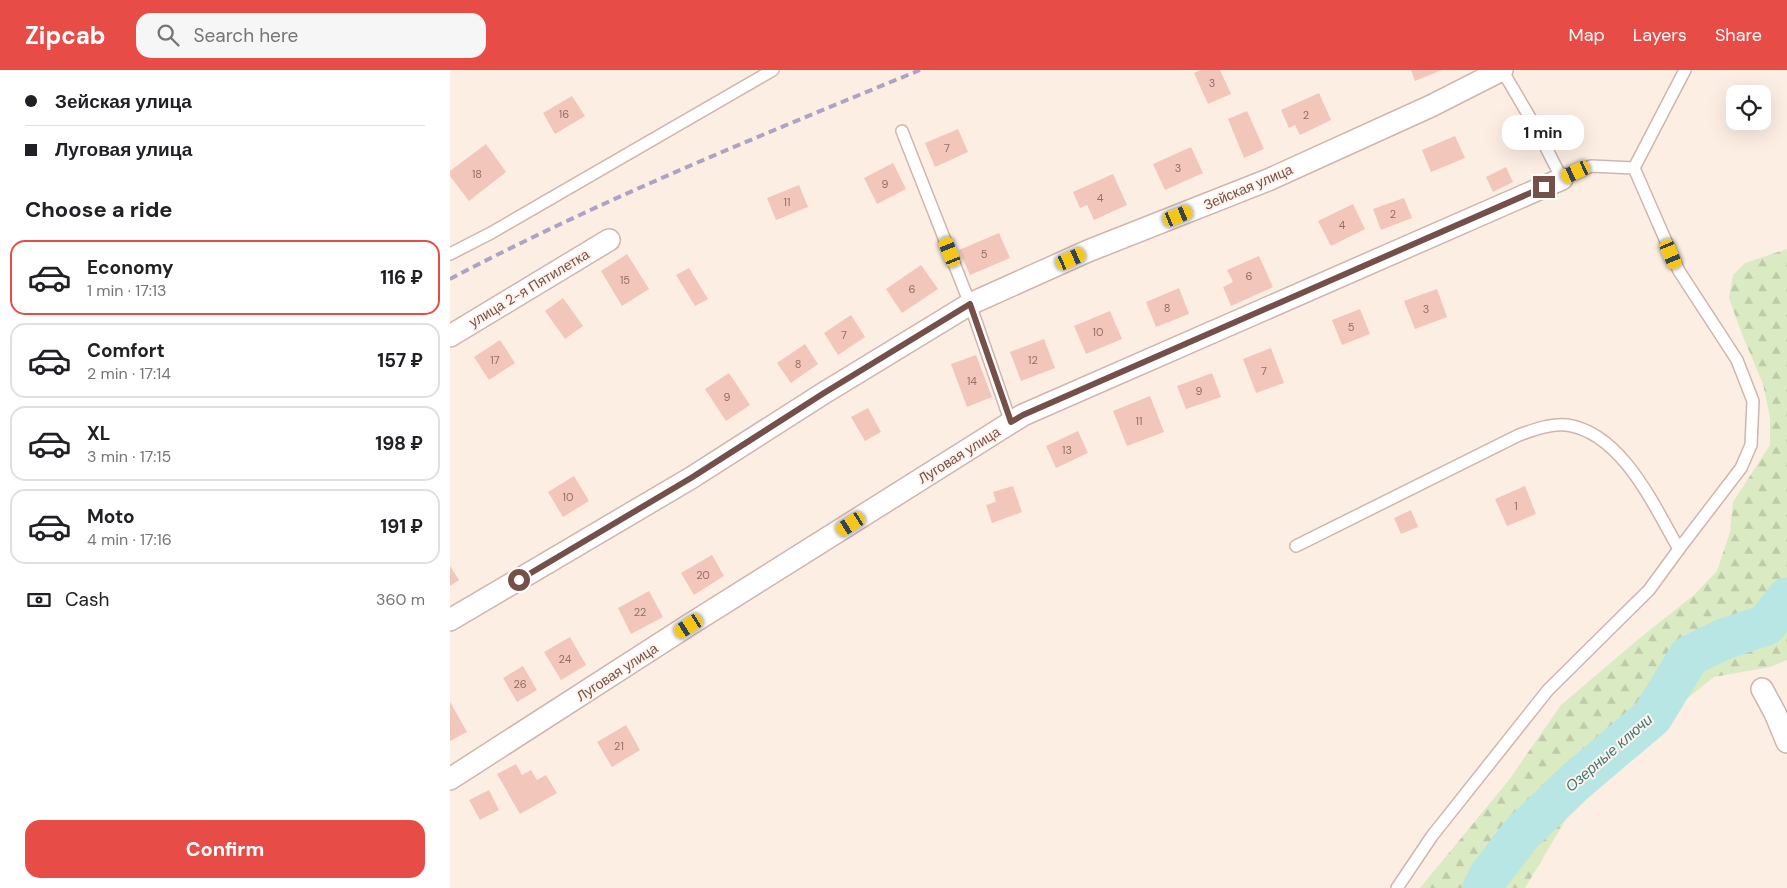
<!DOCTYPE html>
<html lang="en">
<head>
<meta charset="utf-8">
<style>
	body { margin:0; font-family:"DM Sans",sans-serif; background:#f6f6f6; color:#202124; height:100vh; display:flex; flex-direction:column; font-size:19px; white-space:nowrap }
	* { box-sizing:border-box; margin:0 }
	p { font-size:16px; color:#757577 }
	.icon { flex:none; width:28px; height:28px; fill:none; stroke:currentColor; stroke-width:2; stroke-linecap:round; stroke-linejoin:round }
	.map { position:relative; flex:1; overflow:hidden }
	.panel { display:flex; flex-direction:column; background:#fff; width:450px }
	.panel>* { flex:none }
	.top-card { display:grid; align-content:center; height:110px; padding:0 25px; background:#fff }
	.tools { position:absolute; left:1276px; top:15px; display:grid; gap:10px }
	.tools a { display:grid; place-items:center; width:45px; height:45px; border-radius:10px; background:#fff; box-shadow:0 5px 20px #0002; font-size:25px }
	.end { position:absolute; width:22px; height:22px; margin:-11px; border:6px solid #755049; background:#fff; box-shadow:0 0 0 2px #fff }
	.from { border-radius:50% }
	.bubble { position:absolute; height:35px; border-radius:15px; background:#fff; box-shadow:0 5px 20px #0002; font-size:16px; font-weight:700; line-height:35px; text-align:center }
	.car { position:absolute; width:15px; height:30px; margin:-15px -8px; border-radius:6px; box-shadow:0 0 4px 1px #0007; background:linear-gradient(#f5c518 24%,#345 0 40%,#f5c518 0 76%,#345 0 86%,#f5c518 0) }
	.top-card b { display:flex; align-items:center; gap:18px; height:48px; font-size:19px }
	.top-card b+b { border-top:1px solid #e0e0e0 }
	.top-card i { width:12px; height:12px; background:#202124 }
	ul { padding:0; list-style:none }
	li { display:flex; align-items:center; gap:15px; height:75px; margin:0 10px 8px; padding:0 15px; border:2px solid #e0e0e0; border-radius:15px }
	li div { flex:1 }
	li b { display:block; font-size:19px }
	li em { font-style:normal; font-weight:700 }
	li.active { border-color:#e74c47 }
	li>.icon { width:45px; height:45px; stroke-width:1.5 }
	h2 { padding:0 25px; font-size:22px; line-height:60px }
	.pay { display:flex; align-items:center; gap:12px; height:55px; padding:0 25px; font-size:19px }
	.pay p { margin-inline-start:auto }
	.cta { display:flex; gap:10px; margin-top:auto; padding:10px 25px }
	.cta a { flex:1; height:58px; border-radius:15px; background:#e74c47; color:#fff; font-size:20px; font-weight:700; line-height:58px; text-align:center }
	header { display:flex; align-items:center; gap:30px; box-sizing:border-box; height:70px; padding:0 25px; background:#e74c47; color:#fff }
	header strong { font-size:24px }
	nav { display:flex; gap:28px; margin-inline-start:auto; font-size:18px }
	.search { width:350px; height:45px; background:#f6f6f6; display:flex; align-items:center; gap:12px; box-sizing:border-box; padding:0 18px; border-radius:15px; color:#757577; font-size:19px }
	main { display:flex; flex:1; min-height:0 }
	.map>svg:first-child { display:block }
</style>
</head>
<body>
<header>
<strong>Zipcab</strong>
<div class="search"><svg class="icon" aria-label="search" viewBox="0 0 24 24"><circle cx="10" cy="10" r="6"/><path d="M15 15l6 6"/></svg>Search here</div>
<nav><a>Map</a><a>Layers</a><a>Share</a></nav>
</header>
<main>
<section class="panel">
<div class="top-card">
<b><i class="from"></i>Зейская улица</b>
<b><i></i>Луговая улица</b>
</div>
<h2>Choose a ride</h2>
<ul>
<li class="active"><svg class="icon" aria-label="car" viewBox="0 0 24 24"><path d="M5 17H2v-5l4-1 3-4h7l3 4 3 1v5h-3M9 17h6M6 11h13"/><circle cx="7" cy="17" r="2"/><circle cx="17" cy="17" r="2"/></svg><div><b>Economy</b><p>1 min · 17:13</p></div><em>116 ₽</em></li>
<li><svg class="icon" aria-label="car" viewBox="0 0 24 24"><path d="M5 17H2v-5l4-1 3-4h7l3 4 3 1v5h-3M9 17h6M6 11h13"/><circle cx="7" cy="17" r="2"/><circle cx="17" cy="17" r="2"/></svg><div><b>Comfort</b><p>2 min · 17:14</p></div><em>157 ₽</em></li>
<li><svg class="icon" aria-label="car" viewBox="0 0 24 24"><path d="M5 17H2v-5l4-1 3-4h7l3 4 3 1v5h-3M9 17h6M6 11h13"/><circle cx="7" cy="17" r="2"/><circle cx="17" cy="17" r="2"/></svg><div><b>XL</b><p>3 min · 17:15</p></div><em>198 ₽</em></li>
<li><svg class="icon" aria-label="car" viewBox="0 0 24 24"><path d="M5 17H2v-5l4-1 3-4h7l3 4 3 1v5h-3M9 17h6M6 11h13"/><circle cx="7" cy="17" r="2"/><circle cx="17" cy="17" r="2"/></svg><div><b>Moto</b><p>4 min · 17:16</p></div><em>191 ₽</em></li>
</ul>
<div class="pay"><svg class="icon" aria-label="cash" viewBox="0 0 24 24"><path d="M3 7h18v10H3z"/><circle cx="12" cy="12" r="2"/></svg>Cash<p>360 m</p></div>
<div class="cta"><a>Confirm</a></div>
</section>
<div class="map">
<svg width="1337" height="818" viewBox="0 0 1337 818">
	<defs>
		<pattern id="forest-firs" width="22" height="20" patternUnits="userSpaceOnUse" patternTransform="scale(1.25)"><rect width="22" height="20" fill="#daeac2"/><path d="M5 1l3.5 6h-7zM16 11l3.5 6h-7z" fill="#bfcaa8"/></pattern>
	</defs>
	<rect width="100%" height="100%" fill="#fceee3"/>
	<polygon fill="url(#forest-firs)" points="1337,179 1337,590 1320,597 1264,607 1215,646 1127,731 1075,818 970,818 1059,710 1111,635 1191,567 1244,525 1267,501 1280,462 1283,432 1320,375 1320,347 1313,314 1292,264 1279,228 1283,205 1295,193"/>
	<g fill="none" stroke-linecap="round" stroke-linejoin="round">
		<polyline stroke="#b8e6e4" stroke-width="41" points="1033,818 1039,806 1071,764 1125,712 1202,647 1239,586 1274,569 1316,555 1337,528"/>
	</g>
	<g fill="#f2c6bb">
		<polygon points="751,0 770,0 781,24 758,34 744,3"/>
		<polygon points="961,0 992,0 965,11"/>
		<polygon points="869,23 881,50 850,65 845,55 839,58 831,40"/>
		<polygon points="122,26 135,46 105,64 93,43"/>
		<polygon points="797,41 814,79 794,88 778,49"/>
		<polygon points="508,59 518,82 485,97 475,73"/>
		<polygon points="1005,66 1015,88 981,102 972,80"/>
		<polygon points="36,74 56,102 19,131 0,106 0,101"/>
		<polygon points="741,77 753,103 715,120 703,94"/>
		<polygon points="443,93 456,119 427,134 414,108"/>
		<polygon points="1056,97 1063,112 1043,122 1036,107"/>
		<polygon points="663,104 677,135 644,150 637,135 630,138 623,122"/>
		<polygon points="349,115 358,137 326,150 317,128"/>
		<polygon points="954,128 962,148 931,160 923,139"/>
		<polygon points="903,134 915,159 881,176 868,151"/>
		<polygon points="549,163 560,188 520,205 509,180"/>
		<polygon points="177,184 199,219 172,236 151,201"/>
		<polygon points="809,186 823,217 781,236 773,217 783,212 777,200"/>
		<polygon points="471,195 488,219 452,243 436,219"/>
		<polygon points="239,198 258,229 245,236 226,205"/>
		<polygon points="729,218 739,244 706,257 696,232"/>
		<polygon points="987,219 997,247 965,259 954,231"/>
		<polygon points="113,228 133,256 115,269 95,241"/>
		<polygon points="910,239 920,264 892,275 882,250"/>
		<polygon points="660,241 672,269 636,284 624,256"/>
		<polygon points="401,245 415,267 388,285 374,263"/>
		<polygon points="594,269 605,298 571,311 560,282"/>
		<polygon points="50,270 65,293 39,310 24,287"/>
		<polygon points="355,274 368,294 341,313 327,293"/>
		<polygon points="821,278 834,313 806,323 793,289"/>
		<polygon points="526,285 542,327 517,337 501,294"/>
		<polygon points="279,303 300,335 276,351 255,319"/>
		<polygon points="762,303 771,327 736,339 727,316"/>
		<polygon points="700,326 714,362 677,376 663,341"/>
		<polygon points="418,338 431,362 415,371 401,347"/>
		<polygon points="628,361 638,383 606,398 596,376"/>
		<polygon points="124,406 139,431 113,447 98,422"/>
		<polygon points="563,416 572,442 542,453 536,435 546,432 543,422"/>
		<polygon points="1075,416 1086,444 1057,456 1045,429"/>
		<polygon points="961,440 968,457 951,464 944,448"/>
		<polygon points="262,485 274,506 244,525 231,503"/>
		<polygon points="0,496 9,510 0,516"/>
		<polygon points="199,521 213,547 181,564 168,538"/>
		<polygon points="120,567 136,595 111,610 94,582"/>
		<polygon points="73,596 87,620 67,632 53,608"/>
		<polygon points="0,632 17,662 0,671"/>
		<polygon points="176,655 190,680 162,697 147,672"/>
		<polygon points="66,694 72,705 81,700 87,710 96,705 107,723 70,744 47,704"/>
		<polygon points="39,720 49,740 30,750 19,730"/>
	</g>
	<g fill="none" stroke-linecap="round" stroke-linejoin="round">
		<g stroke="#d0b5ad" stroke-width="14">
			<g id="lane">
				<polyline points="452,61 520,234 561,353"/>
				<polyline points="1184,98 1235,0"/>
				<polyline points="0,184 41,163 323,0"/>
				<path d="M846 476 1069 365C1083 360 1102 353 1117 355 1172 363 1204 436 1229 479L1291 398 1301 375 1303 331 1287 290 1229 201 1184 98 1141 96 1112 109 1086 58 1052 0"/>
				<polyline points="947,818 982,766 1098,620 1199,520 1229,479"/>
			</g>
		</g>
		<g stroke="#d0b5ad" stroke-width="24">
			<g id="street">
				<polyline points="0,266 159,170"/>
				<polyline points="0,550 241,408 374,323 520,234 638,181 818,110 981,36 1052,0"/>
				<polyline points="1312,619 1325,643 1337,672"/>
				<polyline points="0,709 239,555 573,345 1112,109"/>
			</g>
		</g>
		<use href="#lane" stroke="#fff" stroke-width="11"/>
		<use href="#street" stroke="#fff" stroke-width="21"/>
		<path stroke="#aea2c6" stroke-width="4" stroke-dasharray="8 5" stroke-linecap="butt" d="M0 209C152 129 312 65 470 0"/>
	</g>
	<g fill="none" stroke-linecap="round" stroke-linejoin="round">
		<polyline stroke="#755049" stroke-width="6" points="69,510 241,408 374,323 520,234 561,352 573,345 1094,117"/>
	</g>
	<g text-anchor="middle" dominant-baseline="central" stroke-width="4" stroke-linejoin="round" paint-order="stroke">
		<g font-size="11" fill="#946e66">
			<text x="762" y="13">3</text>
			<text x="114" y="44">16</text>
			<text x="856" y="45">2</text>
			<text x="497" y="78">7</text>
			<text x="728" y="98">3</text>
			<text x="27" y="104">18</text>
			<text x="435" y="114">9</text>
			<text x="650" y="128">4</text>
			<text x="337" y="132">11</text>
			<text x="943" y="144">2</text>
			<text x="892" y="155">4</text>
			<text x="534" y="184">5</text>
			<text x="799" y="206">6</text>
			<text x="175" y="210">15</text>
			<text x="462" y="219">6</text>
			<text x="717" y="238">8</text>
			<text x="976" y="239">3</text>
			<text x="901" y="257">5</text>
			<text x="648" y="262">10</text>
			<text x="394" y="265">7</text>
			<text x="45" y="290">17</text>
			<text x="583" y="290">12</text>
			<text x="348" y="294">8</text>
			<text x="814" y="301">7</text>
			<text x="522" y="311">14</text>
			<text x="749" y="321">9</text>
			<text x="277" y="327">9</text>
			<text x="689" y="351">11</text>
			<text x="617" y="380">13</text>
			<text x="118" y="427">10</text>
			<text x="1066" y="436">1</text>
			<text x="253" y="505">20</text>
			<text x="190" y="542">22</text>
			<text x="115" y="589">24</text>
			<text x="70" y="614">26</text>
			<text x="169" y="676">21</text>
		</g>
		<g font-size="14" fill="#755049" stroke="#fff2ea">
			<text transform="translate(798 117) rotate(-23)">Зейская улица</text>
			<text transform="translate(79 218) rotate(-31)">улица 2-я Пятилетка</text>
			<text transform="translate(509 385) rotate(-32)">Луговая улица</text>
			<text transform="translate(167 602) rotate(-33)">Луговая улица</text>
		</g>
		<g font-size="15" font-style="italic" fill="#3c7a78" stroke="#fff2ea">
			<text transform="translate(1159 683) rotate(-41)">Озерные ключи</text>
		</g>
	</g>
</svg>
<div class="tools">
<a><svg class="icon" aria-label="locate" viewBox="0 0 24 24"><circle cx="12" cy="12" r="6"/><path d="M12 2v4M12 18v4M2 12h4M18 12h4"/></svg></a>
</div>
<i class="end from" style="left:69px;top:510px"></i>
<i class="end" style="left:1094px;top:117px"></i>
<div class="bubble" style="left:1052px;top:45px;width:82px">1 min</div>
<i class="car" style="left:1126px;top:102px;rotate:245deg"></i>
<i class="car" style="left:728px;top:146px;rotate:68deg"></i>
<i class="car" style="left:500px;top:182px;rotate:338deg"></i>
<i class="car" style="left:1221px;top:184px;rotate:157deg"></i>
<i class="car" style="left:621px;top:189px;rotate:66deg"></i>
<i class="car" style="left:401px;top:454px;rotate:238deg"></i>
<i class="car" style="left:239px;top:556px;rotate:237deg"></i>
</div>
</main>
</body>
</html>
